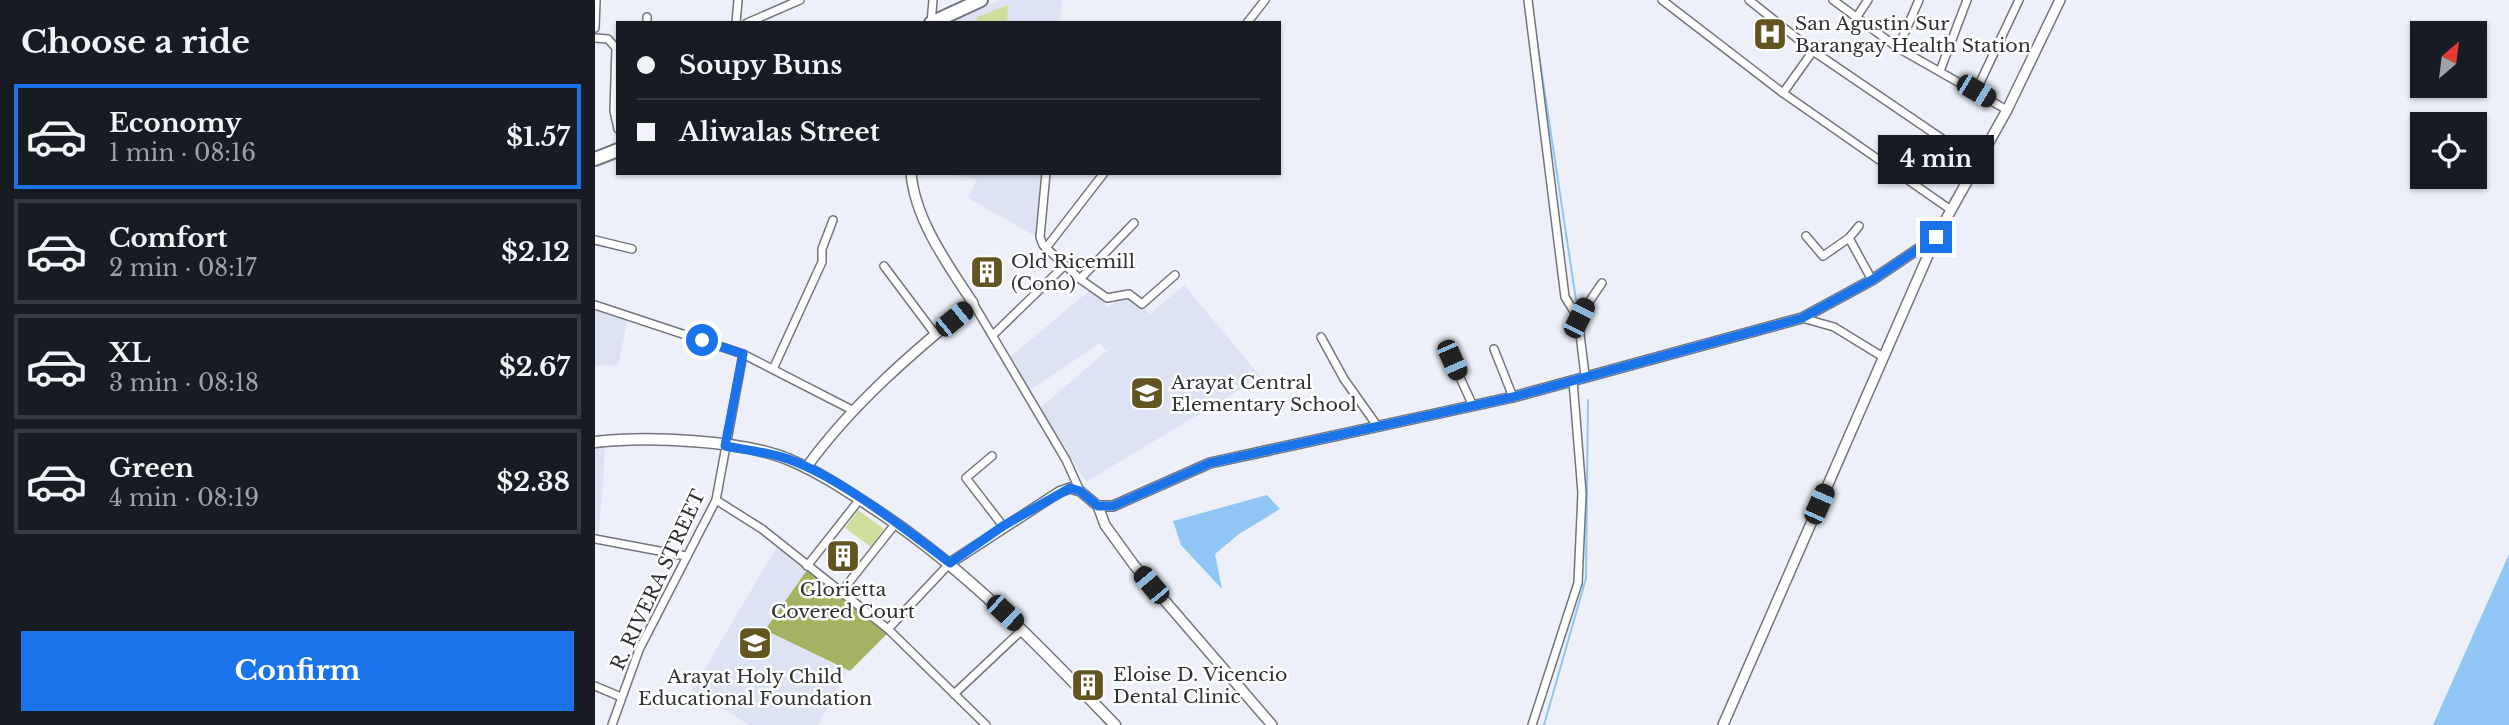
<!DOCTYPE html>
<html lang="en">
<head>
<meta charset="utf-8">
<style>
	body { margin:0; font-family:"Libre Baskerville",serif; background:#242831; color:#f1f3f6; height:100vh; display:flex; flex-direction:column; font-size:26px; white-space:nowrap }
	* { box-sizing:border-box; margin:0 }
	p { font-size:23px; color:#9ea1a6 }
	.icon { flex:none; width:38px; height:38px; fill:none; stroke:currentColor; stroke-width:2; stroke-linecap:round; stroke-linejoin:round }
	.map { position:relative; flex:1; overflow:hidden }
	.side { display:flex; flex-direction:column; background:#171b24; width:595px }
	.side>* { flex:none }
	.top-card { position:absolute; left:21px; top:21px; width:665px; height:154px; border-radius:0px; box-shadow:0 2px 5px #0004; display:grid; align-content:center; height:154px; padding:0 21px; background:#171b24 }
	.needle { width:46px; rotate:28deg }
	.buttons { position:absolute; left:1815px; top:21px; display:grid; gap:14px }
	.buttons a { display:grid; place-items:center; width:77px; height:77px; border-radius:0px; background:#171b24; box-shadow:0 2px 5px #0004; font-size:35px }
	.end { position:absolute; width:32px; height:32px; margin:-16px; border:9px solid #1a73e8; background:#fff; box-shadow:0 0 0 4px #fff }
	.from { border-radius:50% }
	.bubble { position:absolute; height:49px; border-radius:0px; background:#171b24; box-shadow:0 2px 5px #0004; font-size:23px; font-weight:800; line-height:49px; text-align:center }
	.car { position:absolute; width:21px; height:42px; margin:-21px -10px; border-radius:9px; box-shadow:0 0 5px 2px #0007; background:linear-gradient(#222 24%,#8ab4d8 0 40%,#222 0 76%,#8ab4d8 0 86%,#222 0) }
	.top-card b { display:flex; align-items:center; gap:24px; height:66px; font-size:26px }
	.top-card b+b { border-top:2px solid #363941 }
	.top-card i { width:18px; height:18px; background:#f1f3f6 }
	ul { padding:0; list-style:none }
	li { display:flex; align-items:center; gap:21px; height:105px; margin:0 14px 10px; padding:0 7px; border:4px solid #363941; border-radius:0px }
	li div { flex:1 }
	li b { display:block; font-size:26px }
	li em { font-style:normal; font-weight:800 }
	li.current { border-color:#1a73e8 }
	li>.icon { width:63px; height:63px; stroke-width:1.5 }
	h2 { padding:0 21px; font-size:32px; line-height:84px }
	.button { display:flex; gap:14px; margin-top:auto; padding:14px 21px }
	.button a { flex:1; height:80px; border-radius:0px; background:#1a73e8; color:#fff; font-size:28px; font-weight:800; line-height:80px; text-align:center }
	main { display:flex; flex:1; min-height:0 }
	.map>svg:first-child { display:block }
</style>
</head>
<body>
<main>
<section class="side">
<h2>Choose a ride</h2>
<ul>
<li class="current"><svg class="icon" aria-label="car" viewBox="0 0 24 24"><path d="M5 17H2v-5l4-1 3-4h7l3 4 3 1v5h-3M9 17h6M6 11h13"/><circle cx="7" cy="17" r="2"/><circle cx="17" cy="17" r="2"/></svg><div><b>Economy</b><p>1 min · 08:16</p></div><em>$1.57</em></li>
<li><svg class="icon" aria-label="car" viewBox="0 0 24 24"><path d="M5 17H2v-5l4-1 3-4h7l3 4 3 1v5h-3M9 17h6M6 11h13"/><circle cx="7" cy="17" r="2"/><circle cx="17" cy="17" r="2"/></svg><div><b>Comfort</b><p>2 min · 08:17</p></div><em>$2.12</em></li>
<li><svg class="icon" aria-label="car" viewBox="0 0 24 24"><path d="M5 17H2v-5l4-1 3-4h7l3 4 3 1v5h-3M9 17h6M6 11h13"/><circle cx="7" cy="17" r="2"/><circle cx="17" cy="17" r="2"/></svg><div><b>XL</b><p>3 min · 08:18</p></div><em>$2.67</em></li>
<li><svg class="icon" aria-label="car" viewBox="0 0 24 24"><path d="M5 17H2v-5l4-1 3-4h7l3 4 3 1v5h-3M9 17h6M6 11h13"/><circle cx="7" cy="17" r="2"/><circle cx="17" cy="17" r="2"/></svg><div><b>Green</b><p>4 min · 08:19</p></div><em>$2.38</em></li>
</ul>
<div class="button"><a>Confirm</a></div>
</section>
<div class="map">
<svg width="1914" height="725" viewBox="0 0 1914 725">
	<rect width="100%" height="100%" fill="#edf0f9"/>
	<g fill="#dee3f3">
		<polygon points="404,0 467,0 465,23 350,23"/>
		<polygon points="350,173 450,173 442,237 373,198 382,179"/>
		<polygon points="589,285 666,377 491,482 445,408 529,336 511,350 505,343 434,391 414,358 496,289 513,307 534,294 555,314"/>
		<polygon points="0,308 33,318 23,366 0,365"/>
		<polygon points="10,445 8,484 3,537 0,537 0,446"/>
		<polygon points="182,547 212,570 170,630 252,671 223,725 154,725 97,690"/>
	</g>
	<g fill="#d0de9c">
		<polygon points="413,5 412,23 381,23 382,17"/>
		<polygon points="263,510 289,529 276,547 250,528"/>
	</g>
	<polygon fill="#a3b362" points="212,570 294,632 255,671 170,630"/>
	<g fill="#8fc6f3">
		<polygon points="672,495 685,509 644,534 620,554 627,589 586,545 578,521"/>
		<polygon points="1914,554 1914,725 1838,725"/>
	</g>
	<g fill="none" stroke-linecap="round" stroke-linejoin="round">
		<g stroke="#8fc6f3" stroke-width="2">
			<polyline points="937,8 981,300"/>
			<polyline points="949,725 991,578 993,400"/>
		</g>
		<g stroke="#73757d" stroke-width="10">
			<g id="minor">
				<polyline points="933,0 970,297 983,318 990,375"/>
				<polyline points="1067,0 1188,93 1356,210"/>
				<polyline points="1154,0 1218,51 1362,149 1381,166"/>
				<polyline points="1238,0 1303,48 1412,110"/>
				<polyline points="1261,18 1273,0"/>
				<polyline points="52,23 52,17"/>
				<polyline points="141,23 143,0"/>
				<polyline points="152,23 205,0"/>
				<polyline points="336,23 338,0"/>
				<polyline points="652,23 670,0"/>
				<polyline points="0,28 1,0"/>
				<polyline points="0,38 13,39 21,48 19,111 23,129"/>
				<polyline points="1303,48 1324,0"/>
				<polyline points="1345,71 1372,0"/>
				<polyline points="1381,91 1424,0"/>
				<polyline points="1188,93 1218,51"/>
				<polyline points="451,173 445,237 448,245 485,279"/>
				<polyline points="539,223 485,279 512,298 534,294 547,304 580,275"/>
				<polyline points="1211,236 1228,256 1254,238 1277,280"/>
				<polyline points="1254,238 1264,226"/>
				<polyline points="0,240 37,249"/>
				<polyline points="451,248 509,173"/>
				<polyline points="289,266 340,334"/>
				<polyline points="378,303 471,460 485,491"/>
				<polyline points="0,305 148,354 259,411"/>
				<polyline points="983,318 1007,283"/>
				<polyline points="1207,318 1239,327 1288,357"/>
				<polyline points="398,335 469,266"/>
				<polyline points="726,337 749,379 783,427"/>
				<polyline points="899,349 918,397"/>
				<polyline points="857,360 878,406"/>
				<polyline points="179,367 227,262 227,249 238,220"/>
				<polyline points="397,456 371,478 408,526"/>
				<polyline points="121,500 167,529 293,629 391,725"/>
				<polyline points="0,539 91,556"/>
				<polyline points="212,566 265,499"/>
				<polyline points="247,591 301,523"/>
				<polyline points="293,629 355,563"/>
				<polyline points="0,686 26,697"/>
				<polyline points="359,694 427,630"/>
				<polyline points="17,725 44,650 121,500 148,354"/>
				<polyline points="937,725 983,583 987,493 978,381"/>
			</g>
		</g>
		<g stroke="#73757d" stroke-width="12">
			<g id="tertiary">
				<path d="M211 468C256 405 318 352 378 303 353 265 320 220 316 173"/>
				<polyline points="503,506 518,506 615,463 918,397 1207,318 1277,280 1341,237"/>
				<polyline points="355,563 464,492 475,488 485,491 503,506 510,525 539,565 677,725"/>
				<polyline points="1128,725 1341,237 1412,110 1465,0"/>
			</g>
		</g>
		<g stroke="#73757d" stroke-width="13">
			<path id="secondary" d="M0 442C52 436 148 440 195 460 228 474 258 495 287 514 375 573 447 649 520 725"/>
		</g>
		<g stroke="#73757d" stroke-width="16">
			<g id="trunk">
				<polyline points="336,23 386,0"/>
				<polyline points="0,159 23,150"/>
			</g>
		</g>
		<use href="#minor" stroke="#fff" stroke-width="7"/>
		<use href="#tertiary" stroke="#fff" stroke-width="9"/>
		<use href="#secondary" stroke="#fff" stroke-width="10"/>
		<use href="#trunk" stroke="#fff" stroke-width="12"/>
	</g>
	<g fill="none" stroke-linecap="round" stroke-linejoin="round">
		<path stroke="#1a73e8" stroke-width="9" d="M107 340 148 354 130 446C151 450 173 452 193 459 246 478 310 529 355 563L408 526 475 488 485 491 503 506H518L615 463 918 397 1207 318 1277 280 1341 237"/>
	</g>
	<defs>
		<g id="hospital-square" transform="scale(1.75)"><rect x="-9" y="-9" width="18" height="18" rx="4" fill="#635522" stroke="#fff"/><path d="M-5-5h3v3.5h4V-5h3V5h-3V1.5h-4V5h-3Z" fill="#fff"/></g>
		<g id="building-square" transform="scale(1.75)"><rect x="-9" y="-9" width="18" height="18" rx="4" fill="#635522" stroke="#fff"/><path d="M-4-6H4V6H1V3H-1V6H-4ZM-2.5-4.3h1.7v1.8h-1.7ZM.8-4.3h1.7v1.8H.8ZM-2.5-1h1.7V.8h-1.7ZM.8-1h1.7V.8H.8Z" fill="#fff"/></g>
		<g id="school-square" transform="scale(1.75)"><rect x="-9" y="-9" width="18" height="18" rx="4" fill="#635522" stroke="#fff"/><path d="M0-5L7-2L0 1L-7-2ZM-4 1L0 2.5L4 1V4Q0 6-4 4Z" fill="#fff"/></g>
	</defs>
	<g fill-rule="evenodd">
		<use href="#hospital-square" x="1175" y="34"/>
		<use href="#building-square" x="392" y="272"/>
		<use href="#school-square" x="552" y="393"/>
		<use href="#building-square" x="248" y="556"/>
		<use href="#school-square" x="160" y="643"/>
		<use href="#building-square" x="493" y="685"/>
	</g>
	<g text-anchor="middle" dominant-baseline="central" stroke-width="5" stroke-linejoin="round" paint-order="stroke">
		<g font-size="19" fill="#303135" stroke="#fff" text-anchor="start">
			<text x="1200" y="23">San Agustin Sur<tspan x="1200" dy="22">Barangay Health Station</tspan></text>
			<text x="416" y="261">Old Ricemill<tspan x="416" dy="22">(Cono)</tspan></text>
			<text x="576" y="382">Arayat Central<tspan x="576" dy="22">Elementary School</tspan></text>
			<text x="248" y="589" text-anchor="middle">Glorietta<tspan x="248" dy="22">Covered Court</tspan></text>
			<text x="518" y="674">Eloise D. Vicencio<tspan x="518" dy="22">Dental Clinic</tspan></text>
			<text x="160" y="676" text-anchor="middle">Arayat Holy Child<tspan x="160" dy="22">Educational Foundation</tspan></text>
		</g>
		<g font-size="19" fill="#303135" stroke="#fff">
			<text transform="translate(63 580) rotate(-65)">R. RIVERA STREET</text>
		</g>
	</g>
</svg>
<div class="buttons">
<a><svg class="needle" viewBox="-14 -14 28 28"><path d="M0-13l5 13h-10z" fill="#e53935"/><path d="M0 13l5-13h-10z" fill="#9ea1a6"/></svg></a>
<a><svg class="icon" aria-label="locate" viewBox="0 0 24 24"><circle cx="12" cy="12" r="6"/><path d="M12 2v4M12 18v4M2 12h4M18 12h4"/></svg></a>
</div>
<i class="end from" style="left:107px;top:340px"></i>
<i class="end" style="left:1341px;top:237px"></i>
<div class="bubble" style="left:1283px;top:135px;width:116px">4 min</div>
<i class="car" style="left:1381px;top:91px;rotate:121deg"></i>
<i class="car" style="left:984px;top:318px;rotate:26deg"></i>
<i class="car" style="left:359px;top:319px;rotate:51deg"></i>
<i class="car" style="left:857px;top:360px;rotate:156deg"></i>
<i class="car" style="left:1224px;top:504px;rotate:24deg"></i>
<i class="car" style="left:556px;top:585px;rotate:320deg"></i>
<i class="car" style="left:410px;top:613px;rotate:133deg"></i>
<div class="top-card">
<b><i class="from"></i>Soupy Buns</b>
<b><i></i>Aliwalas Street</b>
</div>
</div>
</main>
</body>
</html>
